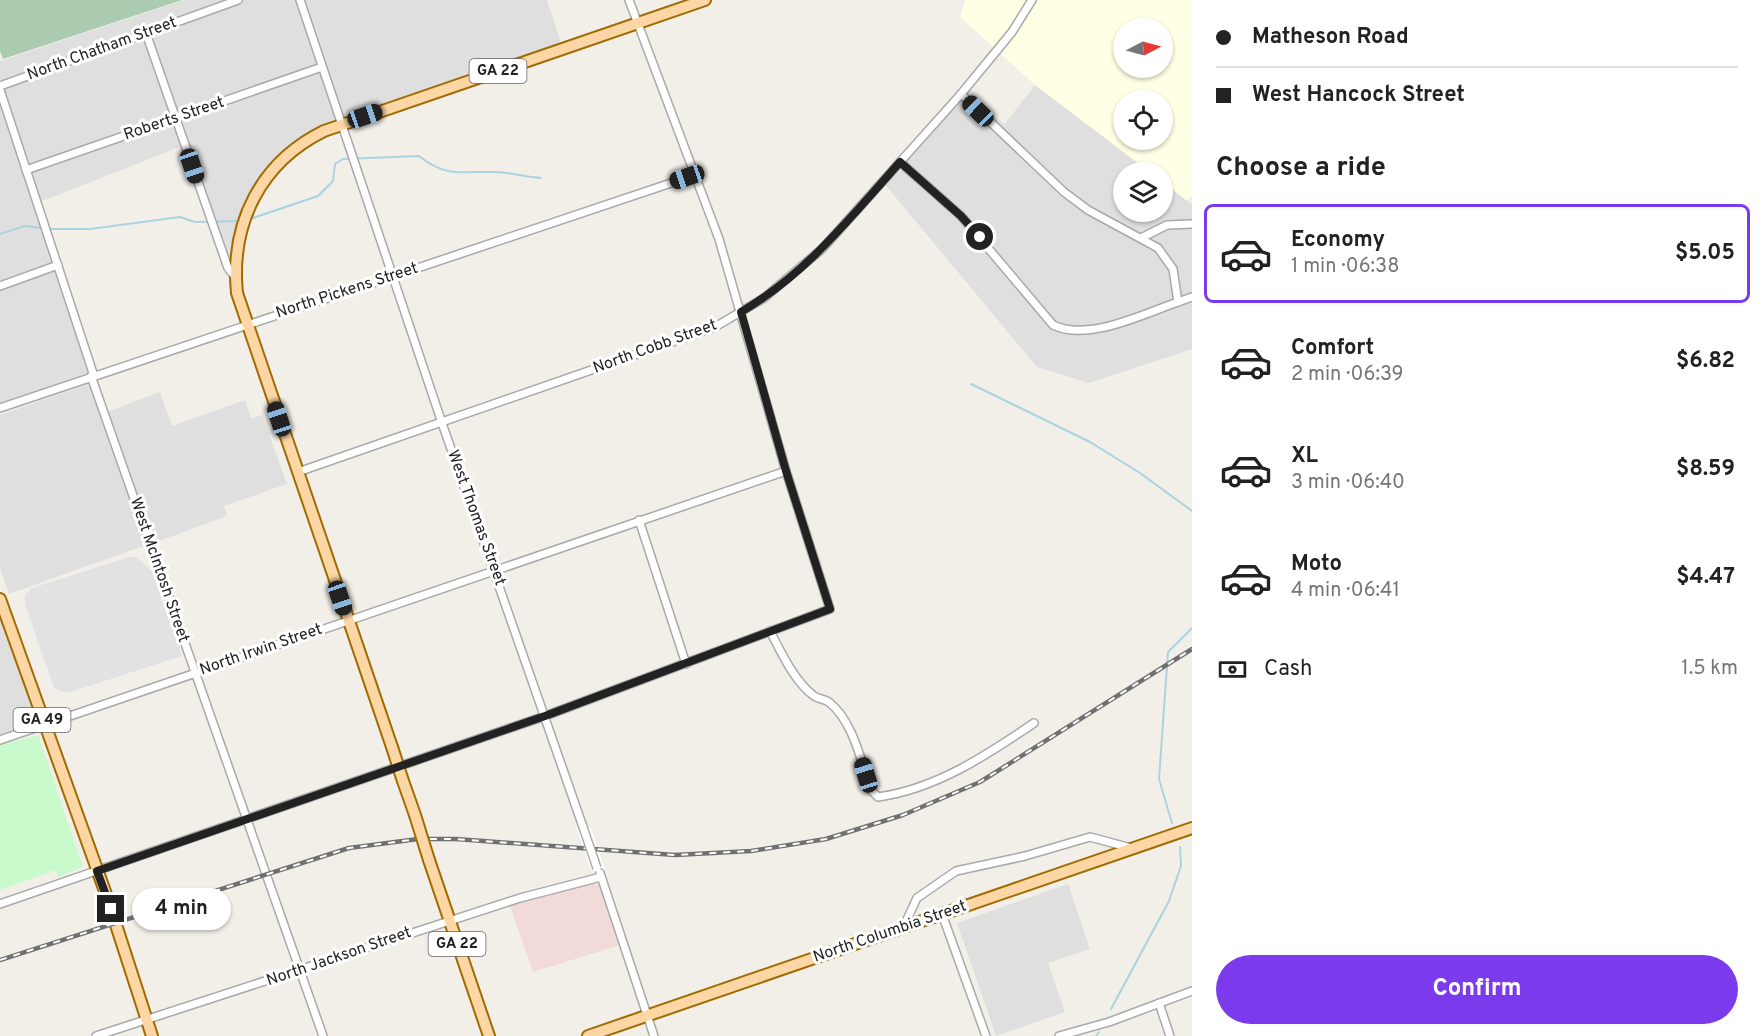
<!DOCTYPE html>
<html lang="en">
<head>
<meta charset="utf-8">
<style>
	body { margin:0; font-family:Overpass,sans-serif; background:#f2f2f2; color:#222; height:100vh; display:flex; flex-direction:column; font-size:22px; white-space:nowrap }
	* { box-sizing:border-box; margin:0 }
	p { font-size:20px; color:#767676 }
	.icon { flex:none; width:33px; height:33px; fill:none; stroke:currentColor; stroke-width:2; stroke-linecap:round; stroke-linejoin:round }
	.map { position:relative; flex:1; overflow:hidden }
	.sheet { display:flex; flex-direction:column; background:#fff; width:570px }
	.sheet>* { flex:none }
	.banner { display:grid; align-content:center; height:132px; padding:0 24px; background:#fff }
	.needle { width:39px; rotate:84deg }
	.buttons { position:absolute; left:1113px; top:18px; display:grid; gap:12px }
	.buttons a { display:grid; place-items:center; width:60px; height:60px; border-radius:50%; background:#fff; box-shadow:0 2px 4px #0004; font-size:30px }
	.end { position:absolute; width:27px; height:27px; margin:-14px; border:8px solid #222; background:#fff; box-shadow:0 0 0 3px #fff }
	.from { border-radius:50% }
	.bubble { position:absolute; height:42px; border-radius:21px; background:#fff; box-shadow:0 2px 4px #0004; font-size:20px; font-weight:700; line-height:42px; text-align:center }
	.car { position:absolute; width:18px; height:36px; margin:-18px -9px; border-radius:8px; box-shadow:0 0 4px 2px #0007; background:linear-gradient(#222 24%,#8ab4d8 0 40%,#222 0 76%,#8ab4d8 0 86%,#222 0) }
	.banner b { display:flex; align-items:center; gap:21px; height:57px; font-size:22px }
	.banner b+b { border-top:2px solid #e0e0e0 }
	.banner i { width:15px; height:15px; background:#222 }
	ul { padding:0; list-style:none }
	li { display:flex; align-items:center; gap:18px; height:99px; margin:0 12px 9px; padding:0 12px; border:3px solid transparent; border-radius:9px }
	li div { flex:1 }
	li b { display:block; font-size:22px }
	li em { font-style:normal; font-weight:700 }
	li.current { border-color:#7c3aed }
	li>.icon { width:54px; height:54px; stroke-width:1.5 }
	h2 { padding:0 24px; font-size:27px; line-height:72px }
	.pay { display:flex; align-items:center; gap:15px; height:66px; padding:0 24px; font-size:22px }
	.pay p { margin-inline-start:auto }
	.action { display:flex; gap:12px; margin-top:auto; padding:12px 24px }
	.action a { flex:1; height:69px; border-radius:36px; background:#7c3aed; color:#fff; font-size:24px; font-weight:700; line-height:69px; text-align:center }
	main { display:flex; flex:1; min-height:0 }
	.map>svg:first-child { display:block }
</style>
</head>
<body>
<main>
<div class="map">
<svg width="1192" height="1036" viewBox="0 0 1192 1036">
	<rect width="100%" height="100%" fill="#f2efe9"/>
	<g fill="#e0dfdf">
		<polygon points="184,0 547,0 563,49 308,139 255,194 236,278 185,145 37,203 94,376 0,409 0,61"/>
		<polygon points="1035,85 1150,172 1124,172 1124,212 1162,212 1163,182 1192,204 1192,349 1089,383 1037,367 883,182 961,94 1005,124"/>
		<polygon points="89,384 146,545 9,594 0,568 0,415"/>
		<polygon points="160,392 172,426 245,400 251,418 262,415 287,484 224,506 227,516 151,544 104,413"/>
		<polygon points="0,599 44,725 0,740"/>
		<polygon points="1068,884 1090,949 1048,963 1065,1012 996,1036 957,923"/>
	</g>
	<polygon fill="#f2dad9" points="587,883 600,885 620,945 533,972 510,906"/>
	<path fill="#ffffe5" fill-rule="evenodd" d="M965 0H1192V195L1187 201 1163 182 1162 172H1150L1035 85 960 17ZM1124 28H1162V68H1124ZM1124 100H1162V140H1124Z"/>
	<polygon fill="#aacbaf" points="0,0 182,0 3,59 0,51"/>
	<polygon fill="#c8facc" points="38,735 83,867 58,877 55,870 0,890 0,745"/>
	<polygon fill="#e2e2e2" points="129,557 136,557 152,571 182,656 67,693 54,688 25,604 25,595 32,588"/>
	<polygon fill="#fff" points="576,826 591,828 605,870 590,867"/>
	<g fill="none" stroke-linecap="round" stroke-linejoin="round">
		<g stroke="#aad3df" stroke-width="2">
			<path d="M250 219 318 196 333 181 335 164 343 159 419 156C446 178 462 171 494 172 509 172 525 177 541 178"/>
			<polyline points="48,229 90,229 180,217 195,222 241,221"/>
			<polyline points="0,234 25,226 42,228"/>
			<polyline points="971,384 1090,442 1140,473 1192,511"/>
			<polyline points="1172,823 1159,779 1168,652 1192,628"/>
			<polyline points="1111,1009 1169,901 1181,866 1180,847"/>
			<polyline points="1096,1036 1099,1032"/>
		</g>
		<g stroke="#a9a9a9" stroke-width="10">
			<g id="minor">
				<polyline points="300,0 442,423 583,827"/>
				<polyline points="146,33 228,268 236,278"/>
				<polyline points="0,86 238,0"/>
				<polyline points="0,90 94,376"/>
				<path d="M900 162 961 216 1053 325C1088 342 1143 314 1178 302L1173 269 1158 248 1088 210 1064 192 961 94"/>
				<polyline points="26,170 322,67"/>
				<polyline points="1141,238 1167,225 1192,224"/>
				<polyline points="0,286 58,265"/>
				<polyline points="1178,302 1192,297"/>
				<polyline points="91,376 323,1036"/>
				<polyline points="0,408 695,175"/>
				<polyline points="298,472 715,327 764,298 822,249 961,94 1012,32 1032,0"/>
				<polyline points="639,520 686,664"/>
				<path d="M770 631C781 652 794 681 814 696 818 699 826 699 830 703 854 723 861 762 871 790L878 797C936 789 987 755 1034 723"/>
				<polyline points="0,740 786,471"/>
				<polyline points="600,873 654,1036"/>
				<polyline points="0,904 545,716 830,609 786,471 719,239 629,0"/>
				<polyline points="942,914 986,1036"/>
				<polyline points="903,928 917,898 956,871 1025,856 1090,837 1131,848"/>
				<polyline points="1159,1003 1170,1036"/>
				<polyline points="96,1036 520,898 601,877"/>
				<polyline points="1059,1036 1109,1022 1192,991"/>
			</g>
		</g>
		<g stroke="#a06b00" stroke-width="14">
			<g id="primary">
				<polyline points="0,599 107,897 152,1036"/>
				<path d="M392 747 237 293C230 223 261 162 324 131L705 0"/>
				<polyline points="403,781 415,815"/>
				<polyline points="429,860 489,1036"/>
				<polyline points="588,1036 1192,828"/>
			</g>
		</g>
		<use href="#minor" stroke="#fff" stroke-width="7"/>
		<use href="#primary" stroke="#fcd6a4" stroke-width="10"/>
		<g stroke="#707070" stroke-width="4.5">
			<polyline id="rail" points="0,960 349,848 418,839 456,839 675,855 751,851 826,839 903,815 980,782 1192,649"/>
		</g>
		<use href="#rail" stroke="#fff" stroke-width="2" stroke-dasharray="7" stroke-linecap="butt"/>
		<g stroke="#a9a9a9" stroke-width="10" stroke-linecap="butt">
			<polyline id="minor-bridge" points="583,827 597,868"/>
		</g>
		<g stroke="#a06b00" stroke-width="14" stroke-linecap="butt">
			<g id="primary-bridge">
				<polyline points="392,747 403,781"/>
				<polyline points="415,815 429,860"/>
			</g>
		</g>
		<use href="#minor-bridge" stroke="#fff" stroke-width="7"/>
		<use href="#primary-bridge" stroke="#fcd6a4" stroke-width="10"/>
	</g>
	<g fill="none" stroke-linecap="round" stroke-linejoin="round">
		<path stroke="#222" stroke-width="8" d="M111 909 97 871 545 716 830 609 786 471 741 312C806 274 851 217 900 162L961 216 980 237"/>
	</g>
	<g text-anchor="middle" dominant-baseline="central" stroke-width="6" stroke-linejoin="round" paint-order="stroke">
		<g fill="#fff" stroke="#646464" stroke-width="1.5">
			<rect x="469.5" y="59" width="57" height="24" rx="4.5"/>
			<rect x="13.5" y="708" width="57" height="24" rx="4.5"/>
			<rect x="428.5" y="932" width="57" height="24" rx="4.5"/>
		</g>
		<g font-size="15" font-weight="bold" fill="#222">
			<text x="498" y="71">GA 22</text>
			<text x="42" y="720">GA 49</text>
			<text x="457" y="944">GA 22</text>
		</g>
		<g font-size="16" fill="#222" stroke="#fff">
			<text transform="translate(102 49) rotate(-20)">North Chatham Street</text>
			<text transform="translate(174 119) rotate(-19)">Roberts Street</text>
			<text transform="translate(347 291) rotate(-18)">North Pickens Street</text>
			<text transform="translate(655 347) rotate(-20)">North Cobb Street</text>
			<text transform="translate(476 518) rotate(70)">West Thomas Street</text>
			<text transform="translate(159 570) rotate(71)">West McIntosh Street</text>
			<text transform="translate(261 650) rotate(-19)">North Irwin Street</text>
			<text transform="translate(890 932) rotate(-19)">North Columbia Street</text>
			<text transform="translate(339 957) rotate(-19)">North Jackson Street</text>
		</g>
	</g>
</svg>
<div class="buttons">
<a><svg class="needle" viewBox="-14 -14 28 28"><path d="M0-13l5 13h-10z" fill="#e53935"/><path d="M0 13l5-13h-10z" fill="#767676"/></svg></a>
<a><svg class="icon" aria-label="locate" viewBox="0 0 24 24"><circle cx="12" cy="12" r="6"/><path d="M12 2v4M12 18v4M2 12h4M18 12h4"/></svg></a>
<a><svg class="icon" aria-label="layers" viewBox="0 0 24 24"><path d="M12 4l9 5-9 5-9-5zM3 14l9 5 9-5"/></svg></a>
</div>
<i class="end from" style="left:980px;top:237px"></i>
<i class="end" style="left:111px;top:909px"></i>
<div class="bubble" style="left:132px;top:888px;width:99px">4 min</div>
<i class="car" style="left:978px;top:111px;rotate:314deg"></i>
<i class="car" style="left:365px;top:116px;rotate:71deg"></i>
<i class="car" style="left:192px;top:166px;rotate:161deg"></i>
<i class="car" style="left:687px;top:177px;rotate:251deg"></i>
<i class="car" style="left:279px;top:419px;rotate:342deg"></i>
<i class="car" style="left:340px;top:598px;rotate:161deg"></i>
<i class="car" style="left:866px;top:775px;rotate:343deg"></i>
</div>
<section class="sheet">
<div class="banner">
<b><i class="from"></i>Matheson Road</b>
<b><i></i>West Hancock Street</b>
</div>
<h2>Choose a ride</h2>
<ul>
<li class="current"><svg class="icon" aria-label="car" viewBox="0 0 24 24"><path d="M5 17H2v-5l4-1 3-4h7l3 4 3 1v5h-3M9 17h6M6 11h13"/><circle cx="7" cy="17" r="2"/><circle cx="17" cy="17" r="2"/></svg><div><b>Economy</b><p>1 min · 06:38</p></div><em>$5.05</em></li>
<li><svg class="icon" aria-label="car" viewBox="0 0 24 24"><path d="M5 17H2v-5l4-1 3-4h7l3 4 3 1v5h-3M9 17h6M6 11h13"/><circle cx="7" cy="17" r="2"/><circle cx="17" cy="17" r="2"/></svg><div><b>Comfort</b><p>2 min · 06:39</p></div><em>$6.82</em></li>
<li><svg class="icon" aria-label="car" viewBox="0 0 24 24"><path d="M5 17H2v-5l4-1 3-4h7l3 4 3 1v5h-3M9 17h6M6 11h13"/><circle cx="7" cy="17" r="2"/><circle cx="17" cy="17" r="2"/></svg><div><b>XL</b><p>3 min · 06:40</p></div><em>$8.59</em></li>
<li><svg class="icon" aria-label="car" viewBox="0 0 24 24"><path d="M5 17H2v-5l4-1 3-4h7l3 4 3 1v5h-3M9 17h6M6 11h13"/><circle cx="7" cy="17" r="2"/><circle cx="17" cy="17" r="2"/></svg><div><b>Moto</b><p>4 min · 06:41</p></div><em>$4.47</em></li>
</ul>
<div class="pay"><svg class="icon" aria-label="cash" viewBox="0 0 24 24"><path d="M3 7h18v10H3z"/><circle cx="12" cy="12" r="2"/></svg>Cash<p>1.5 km</p></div>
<div class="action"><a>Confirm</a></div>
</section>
</main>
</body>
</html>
